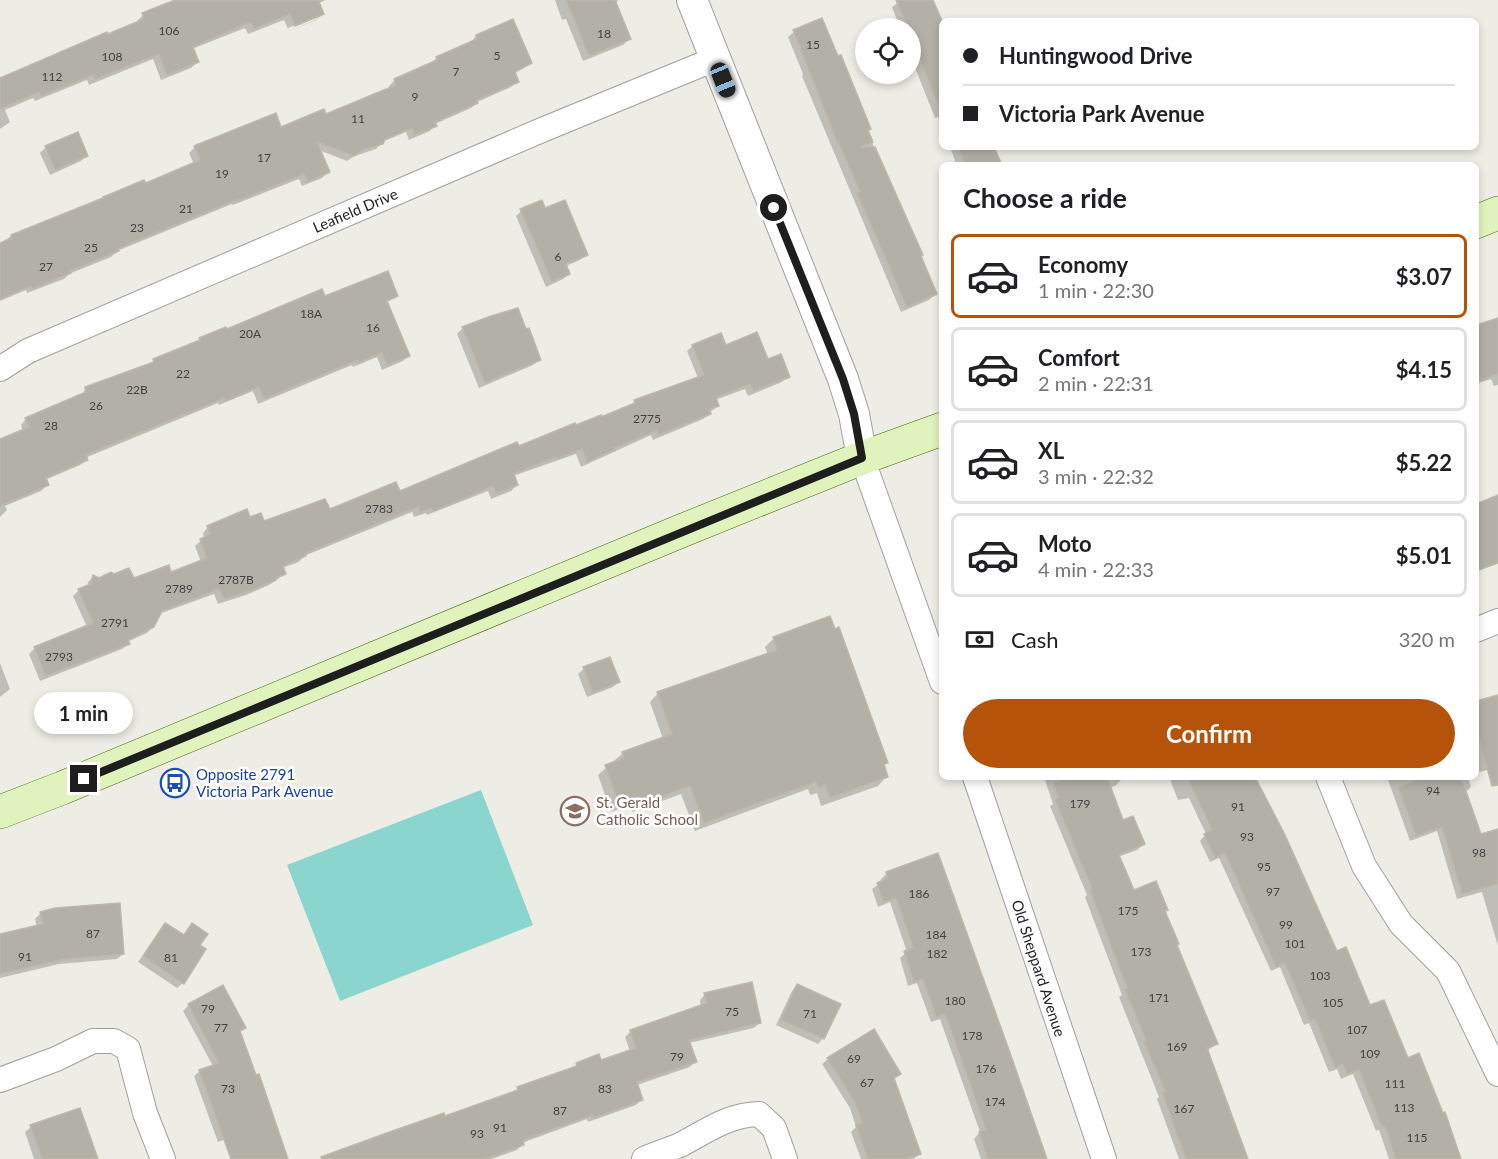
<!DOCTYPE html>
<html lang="en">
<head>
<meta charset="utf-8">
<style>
	body { margin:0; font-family:Lato,sans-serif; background:#f6f6f6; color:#202124; height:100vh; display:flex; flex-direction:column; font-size:22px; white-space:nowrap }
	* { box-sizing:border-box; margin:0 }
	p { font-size:20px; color:#757577 }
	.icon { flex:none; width:33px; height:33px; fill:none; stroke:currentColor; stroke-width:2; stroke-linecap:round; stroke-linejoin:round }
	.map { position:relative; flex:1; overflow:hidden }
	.side { position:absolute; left:939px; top:162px; width:540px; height:618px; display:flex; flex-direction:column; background:#fff; border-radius:9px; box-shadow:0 3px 9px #0003 }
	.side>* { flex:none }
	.guide { position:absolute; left:939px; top:18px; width:540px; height:132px; border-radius:9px; box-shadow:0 3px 9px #0003; display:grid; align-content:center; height:132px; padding:0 24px; background:#fff }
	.controls { position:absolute; left:855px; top:18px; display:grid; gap:12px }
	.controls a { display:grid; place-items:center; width:66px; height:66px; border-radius:50%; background:#fff; box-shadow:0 3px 9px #0003; font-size:30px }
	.end { position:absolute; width:27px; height:27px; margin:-14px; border:8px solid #1e1e1e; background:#fff; box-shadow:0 0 0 3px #fff }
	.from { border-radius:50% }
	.bubble { position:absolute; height:42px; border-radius:21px; background:#fff; box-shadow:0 3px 9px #0003; font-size:20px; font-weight:700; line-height:42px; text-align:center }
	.car { position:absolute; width:18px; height:36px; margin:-18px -9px; border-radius:8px; box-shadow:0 0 4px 2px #0007; background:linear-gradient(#222 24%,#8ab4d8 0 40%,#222 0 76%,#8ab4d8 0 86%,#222 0) }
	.guide b { display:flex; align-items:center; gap:21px; height:57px; font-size:22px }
	.guide b+b { border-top:2px solid #e0e0e0 }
	.guide i { width:15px; height:15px; background:#202124 }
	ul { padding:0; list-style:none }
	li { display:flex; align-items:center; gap:18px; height:84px; margin:0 12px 9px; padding:0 12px; border:3px solid #e0e0e0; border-radius:9px }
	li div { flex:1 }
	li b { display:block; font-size:22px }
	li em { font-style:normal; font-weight:700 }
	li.on { border-color:#b45309 }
	li>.icon { width:54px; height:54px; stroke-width:1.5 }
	h2 { padding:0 24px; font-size:27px; line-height:72px }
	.pay { display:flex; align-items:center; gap:15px; height:66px; padding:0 24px; font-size:22px }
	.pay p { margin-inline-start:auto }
	.cta { display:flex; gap:12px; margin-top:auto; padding:12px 24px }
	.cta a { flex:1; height:69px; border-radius:36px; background:#b45309; color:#fff; font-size:24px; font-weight:700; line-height:69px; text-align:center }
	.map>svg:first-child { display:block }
</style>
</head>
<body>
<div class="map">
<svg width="1498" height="1159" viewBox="0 0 1498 1159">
	<rect width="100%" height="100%" fill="#eeede5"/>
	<polygon fill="#8ad5cd" points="481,790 533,925 340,1001 287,865"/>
	<g fill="#0003" fill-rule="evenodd">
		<path d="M180 0H317L322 14 316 20 289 31 284 20 248 34 245 28 192 49 197 62 191 68 161 80 153 59 89 85 87 80 35 101 33 98 5 110 10 122 0 129V79L138 24 137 21 143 15ZM317 16V19L289 31 288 28Z"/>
		<polygon points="555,0 618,0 615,4 629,39 623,45 583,61 566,19 562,20"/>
		<polygon points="902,0 932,0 942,25 942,127 938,117 935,118 910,55 910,28 900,28 892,7"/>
		<polygon points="821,20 870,129 867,131 921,255 919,256 935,294 929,300 901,312 802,76 803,74 788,37 794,32"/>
		<polygon points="476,36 530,63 514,74 517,82 511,87 477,102 471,108 435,124 430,131 409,140 406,132 382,142 376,149 355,156 347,161 319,150 328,172 322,178 302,186 299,179 233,205 232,204 117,251 111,257 69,274 64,279 27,293 26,290 0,301 0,244 11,236 194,164 189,153 195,147 280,129 326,116 391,89 389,86 395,80 431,63 437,58 471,42"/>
		<polygon points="77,134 86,156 81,161 50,175 40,153 45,148"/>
		<polygon points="950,147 992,147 1000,165 955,165 954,162 955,160"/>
		<polygon points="545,210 586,255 580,260 566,266 569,274 563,279 546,287 516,216 521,211"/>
		<polygon points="397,295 386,303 408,356 403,361 382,370 377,357 353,367 352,365 258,404 253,391 219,405 218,403 85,458 86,460 80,465 45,480 47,485 41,491 5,506 7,510 0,517 0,440 23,431 21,425 26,419 81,396 86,388 150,365 154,361 195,344 200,339 225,329 226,330 324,298"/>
		<polygon points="1498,319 1498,385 1494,386 1491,379 1476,384 1476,326"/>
		<polygon points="463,328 539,360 533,365 479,388 457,334"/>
		<polygon points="693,346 725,347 767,361 788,376 782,382 748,396 745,389 715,400 717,406 703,419 653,440 651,435 581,467 576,454 513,476 517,485 511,491 491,499 488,491 427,515 426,513 414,517 412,512 304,556 299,562 282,568 284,573 278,579 269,585 246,595 218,604 214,594 159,614 153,626 147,633 127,642 128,644 122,649 40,681 29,654 34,649 87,627 73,596 79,590 87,587 88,582 93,577 99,579 133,580 170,574 201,562 195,546 204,538 203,533 208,527 250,519 264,523 329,511 400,493 518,447 600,418 629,407 635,401 698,378 687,351"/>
		<polygon points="774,638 886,763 883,766 886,777 878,786 821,806 817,793 810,795 808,789 695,831 681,794 632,812 630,805 611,812 598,775 623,753 663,739 650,702 658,693 768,655 765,647"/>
		<polygon points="0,663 10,689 0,697"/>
		<polygon points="584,669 618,682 613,687 587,697 578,674"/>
		<polygon points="1498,697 1498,767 1476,773 1476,702"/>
		<polygon points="1044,777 1119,777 1121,780 1115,786 1109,788 1122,822 1143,844 1137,850 1118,857 1133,892 1164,911 1175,945 1217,1043 1207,1051 1247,1159 1179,1159 1157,1099 1159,1097 1119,997 1122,995 1085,897 1087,895 1050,806 1053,804"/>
		<polygon points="1169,777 1242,777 1336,953 1370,1007 1407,1060 1460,1159 1389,1159 1379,1130 1376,1131 1353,1074 1341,1079 1337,1069 1329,1072 1309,1023 1304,1025 1280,967 1271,971 1219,858 1210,862 1200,841 1206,834 1189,798 1178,800"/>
		<polygon points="1387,777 1468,777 1471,787 1465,793 1480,836 1498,831 1498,946 1482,892 1457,899 1437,831 1410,841"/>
		<polygon points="887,873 1045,1159 981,1159 974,1139 980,1132 940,1019 931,1022 917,983 908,986 900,958 907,952 890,902 878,907 872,889 882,882 881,879"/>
		<polygon points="41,913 123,954 117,959 59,964 0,978 0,935 37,927 35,919"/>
		<polygon points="166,924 183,936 192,925 198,946 183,983 177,988 138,962"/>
		<polygon points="797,985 823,1038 818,1044 776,1025 792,991"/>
		<polygon points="705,994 759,1023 754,1028 689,1043 695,1061 690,1067 637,1085 642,1099 636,1105 588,1122 587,1119 522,1143 523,1144 517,1150 492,1159 334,1159 512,1094 518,1088 572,1069 577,1064 600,1062 630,1051 625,1037 631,1031 701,1007 700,1000"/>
		<polygon points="189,1005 244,1028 239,1032 286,1159 237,1159 229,1138 218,1142 194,1076 200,1071 213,1066 183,1011"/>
		<polygon points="828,1059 899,1074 893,1080 920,1153 914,1159 861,1159 851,1132 856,1127 850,1108 822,1064"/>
		<polygon points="31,1127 97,1159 34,1159 25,1132"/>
	</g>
	<g fill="#b3b0a8" stroke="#beb8a8" stroke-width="1.5">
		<polygon points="175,0 324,0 319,2 324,14 295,26 290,14 254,29 251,22 193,47 199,62 167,75 159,54 95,79 93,75 41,96 40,92 0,109 0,78 107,32 108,34 144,19 142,13"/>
		<polygon points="566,0 615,0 631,39 589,56"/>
		<polygon points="896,0 933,0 942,21 942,113 912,41 913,40 910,28 908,28"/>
		<polygon points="822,18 838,56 841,55 871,129 868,130 873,142 861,147 875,147 923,255 921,256 937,294 907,307 857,193 860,192 839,143 838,144 793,30"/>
		<polygon points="513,19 532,63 515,72 519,82 477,100 478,103 435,122 437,126 415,135 412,128 385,139 383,144 363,150 354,156 317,142 330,172 308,182 304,174 238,201 238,199 117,249 119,251 70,271 71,273 32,289 31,286 0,299 0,243 12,238 11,235 103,198 103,197 144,180 146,183 200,160 194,146 276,113 281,127 324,109 326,114 396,85 394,79 437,60 436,57 477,39 476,35"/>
		<polygon points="78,132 88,156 55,170 45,146"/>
		<polygon points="958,147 994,147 1002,165 965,165"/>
		<polygon points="542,200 545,208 565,200 588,255 566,264 570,274 552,282 520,209"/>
		<polygon points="388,271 398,296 387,301 410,356 387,365 382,353 359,363 358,360 264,399 259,387 225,401 224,398 86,455 88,460 46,478 49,485 0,506 0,439 29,427 25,418 86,392 85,387 154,362 153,359 200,340 199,338 226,327 227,329 322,289 325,296"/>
		<polygon points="518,308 526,329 529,328 541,360 485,383 462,327 491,316"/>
		<polygon points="1498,318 1498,374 1476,382 1476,325"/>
		<polygon points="757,332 768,359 781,354 790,377 753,391 751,384 716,397 719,406 709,410 711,414 658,435 657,431 614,448 615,450 587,462 582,449 557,459 556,457 514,474 518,485 496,494 493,486 433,511 431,508 420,513 418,507 305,554 306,556 283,566 286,574 276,578 276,580 253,590 224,599 219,589 162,611 154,627 128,640 130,644 45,676 34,647 93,623 78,589 91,584 93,575 99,578 111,572 114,574 129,568 134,578 169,565 171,572 207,558 200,539 210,534 207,526 247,509 250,517 261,513 264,521 325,499 330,509 396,482 400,491 517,442 519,446 575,423 576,425 601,415 601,417 635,403 634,400 704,375 692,345 721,333 726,345"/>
		<polygon points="1498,495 1498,563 1476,571 1476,504"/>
		<polygon points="830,616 835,629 839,627 888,763 884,764 888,777 830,798 825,785 819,788 816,782 704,823 690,786 641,804 638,797 619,804 605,765 624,758 622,752 672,734 657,692 777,650 773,637"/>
		<polygon points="610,657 620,682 593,693 583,667"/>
		<polygon points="1498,695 1498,785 1492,786 1479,738 1476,739 1476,701"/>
		<polygon points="1068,777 1107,777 1123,820 1133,816 1145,844 1119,855 1134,890 1156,881 1168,910 1165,911 1179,944 1177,945 1218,1044 1207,1048 1248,1159 1186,1159 1162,1092 1165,1091 1144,1041 1146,1040 1125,990 1127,988 1090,890 1092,889 1055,799 1058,798 1053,783"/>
		<polygon points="1187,777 1255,777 1285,835 1337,951 1346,947 1370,1005 1384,1000 1408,1058 1419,1053 1443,1113 1445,1112 1461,1159 1396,1159 1385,1126 1382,1127 1359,1070 1347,1074 1343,1064 1335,1068 1315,1019 1310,1021 1285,963 1276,967 1225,853 1215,858 1204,834 1212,830"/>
		<polygon points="1425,777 1461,777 1481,834 1498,829 1498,884 1462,894 1442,827 1416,836 1398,787"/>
		<polygon points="938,853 1009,1050 1047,1159 988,1159 979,1132 986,1129 945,1014 936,1017 923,979 914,982 904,951 913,948 896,898 884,902 877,883 888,878 886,872"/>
		<polygon points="120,903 124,954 66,959 0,974 0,934 43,924 40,912 55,908"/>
		<polygon points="165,923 184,935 192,923 208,934 200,945 206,949 184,984 143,956"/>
		<polygon points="752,982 761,1023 689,1040 697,1062 637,1082 643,1100 594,1118 593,1115 523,1140 524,1145 485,1159 322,1159 321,1157 384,1134 444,1113 445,1116 518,1090 517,1087 577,1066 576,1063 599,1054 601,1060 636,1048 630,1030 707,1003 704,993"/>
		<polygon points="797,984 841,1004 824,1039 781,1020"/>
		<polygon points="223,985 246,1028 240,1031 256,1075 259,1074 288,1159 231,1159 199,1070 219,1063 188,1004"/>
		<polygon points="874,1029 901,1074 894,1078 921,1154 906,1159 868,1159 856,1125 862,1123 855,1102 827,1058"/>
		<polygon points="80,1108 98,1159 42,1159 30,1125"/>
	</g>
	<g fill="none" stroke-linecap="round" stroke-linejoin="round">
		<g stroke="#9f9f9f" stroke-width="26">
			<g id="minor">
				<polyline points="0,369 28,351 542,130 715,59"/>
				<polyline points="862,458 942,682"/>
				<polyline points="1476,630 1498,621"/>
				<polyline points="975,777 1104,1159"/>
				<polyline points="1328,777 1364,866 1401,924 1448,971 1498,1074"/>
				<polyline points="0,1080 56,1059 93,1041 114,1041 128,1049 145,1113 163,1159"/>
				<path d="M644 1159C655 1154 668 1150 680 1145 707 1131 727 1115 759 1114L774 1128 785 1159"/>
			</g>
		</g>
		<g stroke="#9f9f9f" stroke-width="32">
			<polyline id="tertiary" points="692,0 843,379 854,414 862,458"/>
		</g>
		<g stroke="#476a10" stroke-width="34">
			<g id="secondary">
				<polyline points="1476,222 1498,213"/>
				<polyline points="0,812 62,788 681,531 862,458 942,429"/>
			</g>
		</g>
		<use href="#minor" stroke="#fff" stroke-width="24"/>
		<use href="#tertiary" stroke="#fff" stroke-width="30"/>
		<use href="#secondary" stroke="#e1f3bd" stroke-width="33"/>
	</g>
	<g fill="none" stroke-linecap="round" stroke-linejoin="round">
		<polyline stroke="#1e1e1e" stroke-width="8" points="84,779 862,458 854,414 843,379 774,208"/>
	</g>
	<defs>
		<g id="bus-ring" transform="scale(1.5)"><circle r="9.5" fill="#fff" stroke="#1a4fb4" stroke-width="1.5"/><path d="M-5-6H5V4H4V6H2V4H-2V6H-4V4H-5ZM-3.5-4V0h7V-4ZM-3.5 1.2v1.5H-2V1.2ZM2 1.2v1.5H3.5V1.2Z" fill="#1a4fb4"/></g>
		<g id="school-ring" transform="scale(1.5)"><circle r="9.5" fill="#fff" stroke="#8d6e63" stroke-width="1.5"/><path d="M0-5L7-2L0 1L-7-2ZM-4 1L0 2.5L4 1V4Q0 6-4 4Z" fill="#8d6e63"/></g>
	</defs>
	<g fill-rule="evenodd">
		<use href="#bus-ring" x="175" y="783"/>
		<use href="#school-ring" x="575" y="811"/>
	</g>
	<g text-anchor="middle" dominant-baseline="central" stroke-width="5" stroke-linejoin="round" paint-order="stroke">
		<g font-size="12" fill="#434240">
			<text x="169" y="30">106</text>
			<text x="604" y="33">18</text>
			<text x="813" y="44">15</text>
			<text x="497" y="55">5</text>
			<text x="112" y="56">108</text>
			<text x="456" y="71">7</text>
			<text x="52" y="76">112</text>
			<text x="415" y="96">9</text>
			<text x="358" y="118">11</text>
			<text x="264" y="157">17</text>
			<text x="222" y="173">19</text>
			<text x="186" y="208">21</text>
			<text x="137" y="227">23</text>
			<text x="91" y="247">25</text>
			<text x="558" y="256">6</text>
			<text x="46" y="266">27</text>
			<text x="311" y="313">18A</text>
			<text x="373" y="327">16</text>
			<text x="250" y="333">20A</text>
			<text x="183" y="373">22</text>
			<text x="137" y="389">22B</text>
			<text x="96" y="405">26</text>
			<text x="647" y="418">2775</text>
			<text x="51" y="425">28</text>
			<text x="379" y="508">2783</text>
			<text x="236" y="579">2787B</text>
			<text x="179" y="588">2789</text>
			<text x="115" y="622">2791</text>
			<text x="59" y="656">2793</text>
			<text x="1433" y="790">94</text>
			<text x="1080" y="803">179</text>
			<text x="1238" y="806">91</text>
			<text x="1247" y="836">93</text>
			<text x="1479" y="852">98</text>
			<text x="1264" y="866">95</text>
			<text x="1273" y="891">97</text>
			<text x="919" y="893">186</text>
			<text x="1128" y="910">175</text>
			<text x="1286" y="924">99</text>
			<text x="93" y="933">87</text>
			<text x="936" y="934">184</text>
			<text x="1295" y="943">101</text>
			<text x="1141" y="951">173</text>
			<text x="937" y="953">182</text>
			<text x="25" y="956">91</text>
			<text x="171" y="957">81</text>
			<text x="1320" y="975">103</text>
			<text x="1159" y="997">171</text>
			<text x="955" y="1000">180</text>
			<text x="1333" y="1002">105</text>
			<text x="208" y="1008">79</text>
			<text x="732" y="1011">75</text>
			<text x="810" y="1013">71</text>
			<text x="221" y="1027">77</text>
			<text x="1357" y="1029">107</text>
			<text x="972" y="1035">178</text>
			<text x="1177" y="1046">169</text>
			<text x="1370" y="1053">109</text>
			<text x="677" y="1056">79</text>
			<text x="854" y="1058">69</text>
			<text x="986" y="1068">176</text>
			<text x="867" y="1082">67</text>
			<text x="1395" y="1083">111</text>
			<text x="228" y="1088">73</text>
			<text x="605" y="1088">83</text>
			<text x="995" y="1101">174</text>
			<text x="1404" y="1107">113</text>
			<text x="1184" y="1108">167</text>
			<text x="560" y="1110">87</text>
			<text x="500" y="1127">91</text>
			<text x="477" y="1133">93</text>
			<text x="1417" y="1137">115</text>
		</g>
		<g font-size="15" fill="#1e1e1e" stroke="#fff">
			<text transform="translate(355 210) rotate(-23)">Leafield Drive</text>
			<text transform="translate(1039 968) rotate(72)">Old Sheppard Avenue</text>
		</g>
		<g font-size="15" fill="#164399" stroke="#fff" text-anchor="start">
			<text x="196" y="774">Opposite 2791<tspan x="196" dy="17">Victoria Park Avenue</tspan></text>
		</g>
		<g font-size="15" fill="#785e54" stroke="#fff" text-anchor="start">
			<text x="596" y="802">St. Gerald<tspan x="596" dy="17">Catholic School</tspan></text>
		</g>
	</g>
</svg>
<div class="controls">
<a><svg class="icon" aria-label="locate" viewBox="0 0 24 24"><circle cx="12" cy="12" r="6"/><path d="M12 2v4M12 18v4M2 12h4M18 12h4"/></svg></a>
</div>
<i class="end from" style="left:774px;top:208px"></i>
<i class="end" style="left:84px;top:779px"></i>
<div class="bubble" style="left:34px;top:692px;width:99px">1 min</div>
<i class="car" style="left:723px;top:80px;rotate:158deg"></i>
<div class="guide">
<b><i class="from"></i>Huntingwood Drive</b>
<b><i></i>Victoria Park Avenue</b>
</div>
<section class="side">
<h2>Choose a ride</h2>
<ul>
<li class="on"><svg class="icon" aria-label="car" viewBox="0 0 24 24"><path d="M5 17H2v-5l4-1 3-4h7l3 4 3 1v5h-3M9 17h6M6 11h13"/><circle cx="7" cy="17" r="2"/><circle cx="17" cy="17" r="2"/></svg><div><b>Economy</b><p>1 min · 22:30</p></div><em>$3.07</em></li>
<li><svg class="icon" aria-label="car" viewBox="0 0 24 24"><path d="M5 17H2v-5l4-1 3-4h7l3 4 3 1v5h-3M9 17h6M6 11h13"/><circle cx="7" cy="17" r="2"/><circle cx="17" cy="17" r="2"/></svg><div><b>Comfort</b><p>2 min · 22:31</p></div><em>$4.15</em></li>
<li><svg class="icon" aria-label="car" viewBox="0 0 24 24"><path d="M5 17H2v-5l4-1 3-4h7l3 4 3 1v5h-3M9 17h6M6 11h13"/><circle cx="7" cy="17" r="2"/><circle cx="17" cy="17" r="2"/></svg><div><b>XL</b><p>3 min · 22:32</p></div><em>$5.22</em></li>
<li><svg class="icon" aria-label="car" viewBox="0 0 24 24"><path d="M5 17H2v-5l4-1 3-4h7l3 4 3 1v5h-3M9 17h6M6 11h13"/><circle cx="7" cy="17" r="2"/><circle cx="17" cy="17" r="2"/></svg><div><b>Moto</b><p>4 min · 22:33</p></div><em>$5.01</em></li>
</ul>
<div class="pay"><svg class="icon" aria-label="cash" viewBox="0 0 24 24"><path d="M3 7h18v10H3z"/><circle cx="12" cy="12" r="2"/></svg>Cash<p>320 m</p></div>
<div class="cta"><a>Confirm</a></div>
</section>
</div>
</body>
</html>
